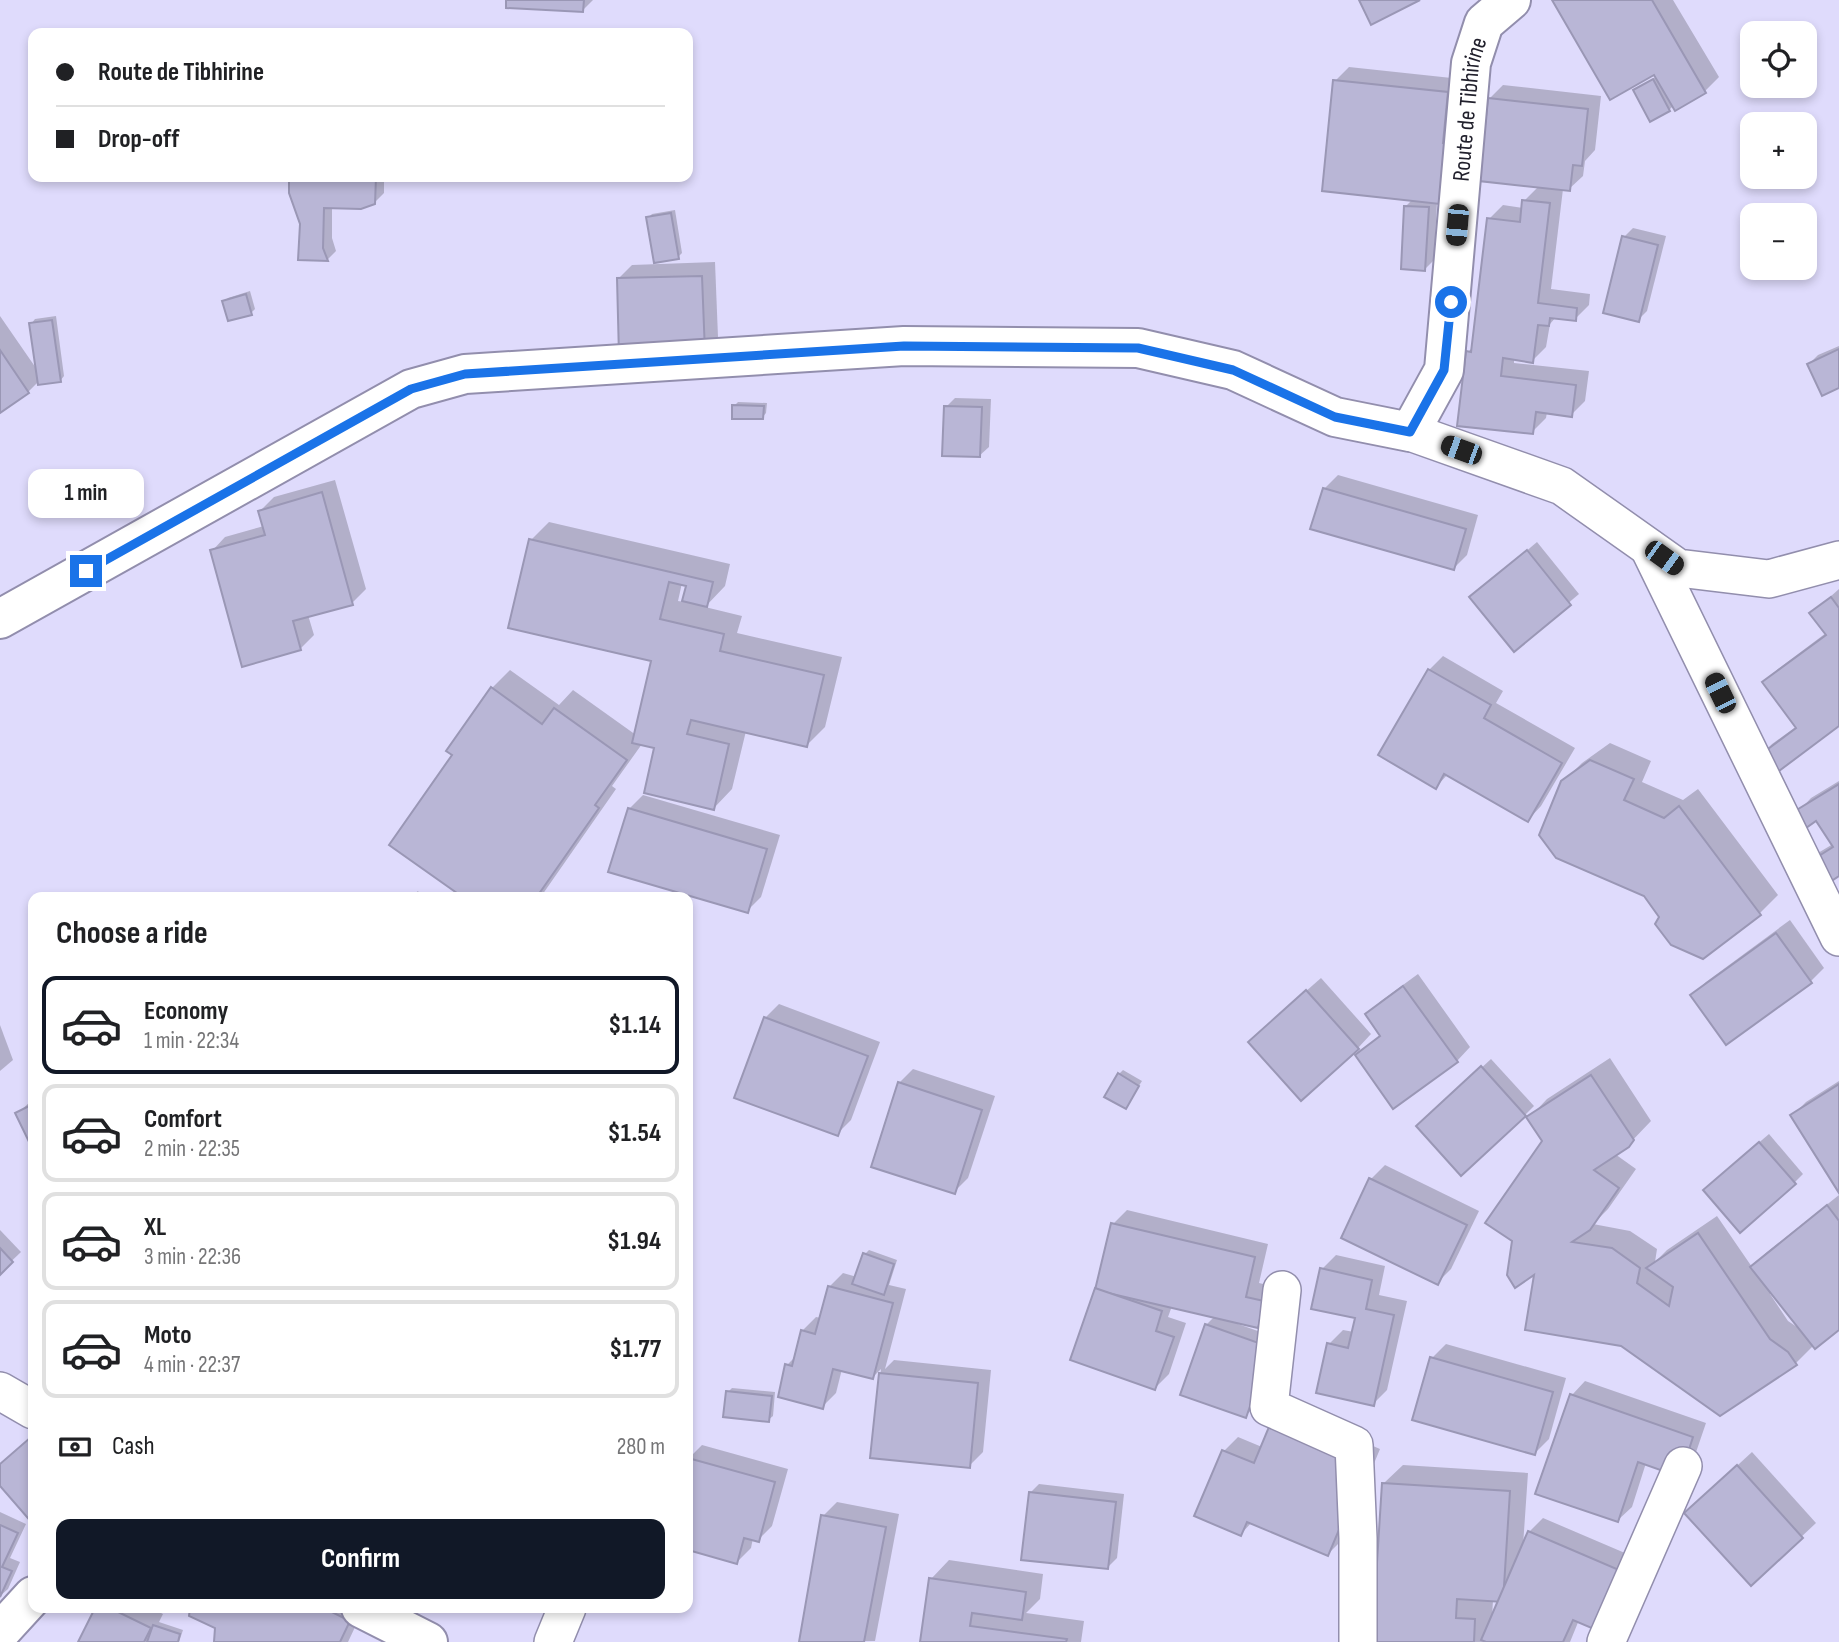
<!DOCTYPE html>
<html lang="en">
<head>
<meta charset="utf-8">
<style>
	body { margin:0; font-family:"Sofia Sans Condensed",sans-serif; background:#f6f6f6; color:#202124; height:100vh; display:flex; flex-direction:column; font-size:26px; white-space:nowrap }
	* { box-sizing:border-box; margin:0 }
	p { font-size:23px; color:#757577 }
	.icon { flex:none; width:38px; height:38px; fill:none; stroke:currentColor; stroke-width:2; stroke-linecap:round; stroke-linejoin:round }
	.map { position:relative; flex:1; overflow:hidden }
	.drawer { position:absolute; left:28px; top:892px; width:665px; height:721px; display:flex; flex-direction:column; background:#fff; border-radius:14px; box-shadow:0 4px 10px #0003 }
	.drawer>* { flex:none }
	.guide { position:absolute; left:28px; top:28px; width:665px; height:154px; border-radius:14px; box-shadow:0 4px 10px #0003; display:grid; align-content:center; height:154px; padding:0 28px; background:#fff }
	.fabs { position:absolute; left:1740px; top:21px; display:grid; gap:14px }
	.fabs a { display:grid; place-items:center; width:77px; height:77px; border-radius:14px; background:#fff; box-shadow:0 4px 10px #0003; font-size:35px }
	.end { position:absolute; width:32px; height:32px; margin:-16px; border:9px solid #1a73e8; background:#fff; box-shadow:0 0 0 4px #fff }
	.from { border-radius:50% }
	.bubble { position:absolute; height:49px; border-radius:14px; background:#fff; box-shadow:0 4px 10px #0003; font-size:23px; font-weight:700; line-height:49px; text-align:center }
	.car { position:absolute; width:21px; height:42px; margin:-21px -10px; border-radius:9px; box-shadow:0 0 5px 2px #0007; background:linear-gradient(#222 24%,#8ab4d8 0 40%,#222 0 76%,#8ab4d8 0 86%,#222 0) }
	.guide b { display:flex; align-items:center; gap:24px; height:66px; font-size:26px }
	.guide b+b { border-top:2px solid #e0e0e0 }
	.guide i { width:18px; height:18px; background:#202124 }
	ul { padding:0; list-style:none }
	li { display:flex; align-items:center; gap:21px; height:98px; margin:0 14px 10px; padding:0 14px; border:4px solid #e0e0e0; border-radius:14px }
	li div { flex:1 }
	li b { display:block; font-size:26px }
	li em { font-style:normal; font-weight:700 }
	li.current { border-color:#111827 }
	li>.icon { width:63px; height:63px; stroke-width:1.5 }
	h2 { padding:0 28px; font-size:32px; line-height:84px }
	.pay { display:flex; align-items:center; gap:18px; height:77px; padding:0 28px; font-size:26px }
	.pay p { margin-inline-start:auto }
	.cta { display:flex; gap:14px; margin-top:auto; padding:14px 28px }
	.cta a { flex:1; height:80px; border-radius:14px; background:#111827; color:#fff; font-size:28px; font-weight:700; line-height:80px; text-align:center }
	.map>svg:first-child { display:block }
</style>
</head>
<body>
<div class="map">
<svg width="1839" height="1642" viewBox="0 0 1839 1642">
	<rect width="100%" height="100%" fill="#dfdbfc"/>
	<g fill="#0003" fill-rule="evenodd">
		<polygon points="508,0 593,0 583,10"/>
		<polygon points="1555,0 1673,0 1719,77 1705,91 1674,105 1669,110 1635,90 1657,76 1655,72"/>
		<polygon points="1349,67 1461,79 1437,202 1434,260 1425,269 1405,207 1413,199 1335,81"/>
		<polygon points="1503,85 1601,96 1595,150 1585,161 1583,176 1569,189 1563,189 1551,289 1590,294 1589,305 1575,319 1556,317 1550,324 1546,347 1532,361 1514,358 1514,363 1589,371 1585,401 1571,415 1547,412 1546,418 1532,432 1468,352 1474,346 1489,219 1503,205 1523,208 1524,201 1539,186 1489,99"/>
		<polygon points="293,177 384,177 384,193 374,203 332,206 332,238 336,251 327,260 302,223 291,179"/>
		<polygon points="675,210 682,253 678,257 648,218 652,214"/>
		<polygon points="1633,228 1666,236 1647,311 1638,320 1624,237"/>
		<polygon points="715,262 718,337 704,351 618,279 632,265"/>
		<polygon points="250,291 255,309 251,313 224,302 228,298"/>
		<polygon points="0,316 38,371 31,324 35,319 56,316 64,376 60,381 39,381 28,392 0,411"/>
		<polygon points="1839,346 1839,386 1809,364 1818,355"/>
		<polygon points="955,398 991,399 989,447 979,456 946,407"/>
		<polygon points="738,402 767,403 766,413 762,418 734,406"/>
		<polygon points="1338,475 1478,515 1467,555 1453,569 1324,489"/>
		<polygon points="335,480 366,589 352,603 308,615 314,635 300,649 212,551 225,537 264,526 260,511 274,497"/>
		<path d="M549 522 730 564 725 586 705 607 742 616 737 633 842 657 825 727 807 745 746 731 732 789 714 808 656 747 642 744 612 786 616 789 540 898H467L454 755 492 688 510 670 559 705 573 690 636 735 653 660 531 540ZM682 583 688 584 684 602 678 601Z"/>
		<polygon points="1537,542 1579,594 1514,649 1481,589"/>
		<polygon points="1839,589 1839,724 1759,758 1772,744 1797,726 1764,683 1778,669 1826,633 1812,613"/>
		<polygon points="1443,656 1503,691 1496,703 1575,748 1541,806 1528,820 1448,774 1436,787 1429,670"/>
		<polygon points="1610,743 1651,761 1642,782 1683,800 1698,789 1778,895 1760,913 1703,957 1661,916 1563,782 1582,763"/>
		<polygon points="1839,781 1839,874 1808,859 1833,844 1817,818 1798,812 1811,798"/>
		<polygon points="643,795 780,835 761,897 747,911 629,809"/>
		<polygon points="418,891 422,898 409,898"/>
		<polygon points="1790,920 1824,968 1810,982 1692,995 1706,982"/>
		<polygon points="1418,974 1470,1047 1457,1061 1357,1055 1381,1034 1367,1014 1381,1001"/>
		<polygon points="1321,978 1371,1034 1358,1048 1264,1028"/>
		<polygon points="779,1004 880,1042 851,1120 837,1134 765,1018"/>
		<polygon points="0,1025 13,1060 0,1071"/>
		<path d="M1610 1058 1651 1121 1628 1145 1615 1154 1636 1169 1608 1209 1593 1224 1630 1231 1657 1249 1655 1262 1667 1250 1717 1216 1752 1267 1766 1253 1839 1195V1328L1814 1345 1795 1364 1537 1271 1544 1141 1529 1118 1547 1099ZM1772 1292 1800 1329 1788 1321 1770 1294Z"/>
		<polygon points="1491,1059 1534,1106 1525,1115 1427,1118"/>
		<polygon points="913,1069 995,1096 968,1178 954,1192 899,1083"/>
		<polygon points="1123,1070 1142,1081 1125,1107 1119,1074"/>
		<polygon points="1839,1081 1839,1190 1792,1116 1806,1102"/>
		<polygon points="33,1099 33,1146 17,1114"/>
		<polygon points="1769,1134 1803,1174 1794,1183 1714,1181"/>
		<polygon points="1385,1165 1479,1211 1451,1269 1437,1283 1371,1179"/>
		<polygon points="1127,1210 1268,1244 1259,1283 1277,1287 1272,1312 1258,1326 1239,1322 1238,1324 1278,1338 1254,1407 1245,1416 1206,1325 1215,1316 1172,1306 1168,1317 1186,1323 1169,1374 1155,1388 1097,1289 1113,1224"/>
		<polygon points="0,1230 21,1252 0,1272"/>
		<polygon points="869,1250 897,1260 889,1285 906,1289 885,1369 894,1360 991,1370 983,1452 969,1466 872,1457 881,1369 873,1377 842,1369 836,1393 822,1407 787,1365 796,1356 802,1331 816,1317 821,1318 829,1287 843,1273 857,1277 865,1254"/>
		<polygon points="1336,1255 1385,1266 1379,1295 1407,1301 1387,1390 1373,1404 1329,1344 1343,1330 1354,1332 1357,1317 1322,1269"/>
		<polygon points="1446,1344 1566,1378 1549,1439 1535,1453 1432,1358"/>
		<polygon points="1585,1381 1706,1423 1693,1461 1646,1463 1632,1507 1618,1520 1572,1395"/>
		<polygon points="732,1388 775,1392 773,1416 768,1420 728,1392"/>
		<polygon points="1287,1409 1380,1449 1342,1540 1328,1554 1252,1522 1241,1534 1224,1451 1238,1437 1262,1447"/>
		<polygon points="702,1445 788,1469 772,1526 758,1540 753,1538 751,1548 737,1562 688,1548 688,1459"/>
		<polygon points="1752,1452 1816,1523 1751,1584 1701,1499"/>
		<path d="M1403 1465 1528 1473 1523 1546 1529 1532 1543 1518 1646 1562 1579 1620 1570 1642H1374L1384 1483ZM1493 1600H1500L1492 1618Z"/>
		<polygon points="1039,1484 1124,1494 1117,1558 1108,1567 1030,1493"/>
		<polygon points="837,1502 899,1514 875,1641 801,1642 823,1516"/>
		<polygon points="0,1512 26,1524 10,1558 20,1562 8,1589 0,1596"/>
		<polygon points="949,1560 1043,1574 1040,1599 1026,1613 1084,1621 1081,1642 922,1642 931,1579"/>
		<polygon points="97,1608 151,1608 163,1614 159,1622 183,1630 179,1642 80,1642"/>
		<polygon points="192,1608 364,1608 348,1642 215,1642 217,1627"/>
	</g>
	<g fill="#b9b6d6" stroke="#9a97b5" stroke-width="2">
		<polygon points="506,0 584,0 583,12 506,8"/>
		<polygon points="1359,0 1420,0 1371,25"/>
		<polygon points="1552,0 1652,0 1706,93 1675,111 1654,75 1610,100"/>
		<polygon points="1653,79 1670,111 1650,122 1633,90"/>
		<polygon points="1333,80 1448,92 1443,143 1456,144 1449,205 1322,191"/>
		<polygon points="1488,98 1588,109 1582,166 1573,165 1570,191 1479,181"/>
		<polygon points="293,177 376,177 375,204 361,209 324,208 323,248 328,261 298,260 300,224 289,193 289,178"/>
		<polygon points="1522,200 1550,203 1538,303 1577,308 1576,321 1550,318 1549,326 1538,325 1533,363 1503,358 1501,376 1576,385 1572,417 1536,412 1533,434 1457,426 1466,351 1471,352 1487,218 1520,222"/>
		<polygon points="1404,206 1429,207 1425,271 1401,269"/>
		<polygon points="671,213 679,259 654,263 646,217"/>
		<polygon points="1622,236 1658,245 1639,322 1603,313"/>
		<polygon points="702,276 705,353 619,356 617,278"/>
		<polygon points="246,294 252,315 228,321 222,301"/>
		<polygon points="52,320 61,382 38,385 29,323"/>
		<polygon points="1839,349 1839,388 1822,396 1807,364"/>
		<polygon points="0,350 29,393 0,413"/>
		<polygon points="732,405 764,406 763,419 732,419"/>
		<polygon points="944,406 982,407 980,457 942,456"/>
		<polygon points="1323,488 1466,529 1454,570 1310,529"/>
		<polygon points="322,492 353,605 293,621 301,650 242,667 210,550 265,535 258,511"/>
		<polygon points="529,539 713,582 707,607 682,601 686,586 669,582 660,619 724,634 720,651 824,675 807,747 691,720 687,734 729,744 714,810 644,793 654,748 632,743 651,661 508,628"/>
		<polygon points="1527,550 1571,605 1514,652 1469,597"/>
		<polygon points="1831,597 1839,608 1839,726 1771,777 1756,758 1796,728 1762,682 1826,635 1809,613"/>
		<polygon points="1428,669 1491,705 1484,718 1562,763 1528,822 1444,774 1436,789 1378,755"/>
		<polygon points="491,687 542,724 554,708 627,760 595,805 599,808 536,898 464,898 389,845 452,755 446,751"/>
		<polygon points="1590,760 1634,779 1624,800 1664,818 1679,806 1761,915 1703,959 1671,945 1655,924 1659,917 1644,896 1556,858 1539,835 1561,781"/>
		<polygon points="1839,784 1839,876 1807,897 1792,873 1833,847 1816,821 1806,828 1795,811"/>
		<polygon points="628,808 767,849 748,913 608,872"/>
		<polygon points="1776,933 1812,983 1726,1045 1690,995"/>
		<polygon points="1403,986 1458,1062 1393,1109 1355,1055 1380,1036 1365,1014"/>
		<polygon points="1306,990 1359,1049 1301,1101 1248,1042"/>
		<polygon points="764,1017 868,1056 838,1136 734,1098"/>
		<polygon points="1481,1066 1526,1116 1461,1176 1416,1126"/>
		<polygon points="1118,1073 1139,1086 1126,1109 1104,1097"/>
		<polygon points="1591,1075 1634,1140 1629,1147 1594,1170 1619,1188 1590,1230 1572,1242 1612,1248 1640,1268 1637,1283 1669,1306 1673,1287 1646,1268 1698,1233 1770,1339 1788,1352 1797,1365 1720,1416 1621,1346 1525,1330 1534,1275 1515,1288 1507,1275 1512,1241 1485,1223 1542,1141 1526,1117"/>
		<polygon points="898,1082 982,1110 955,1194 871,1167"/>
		<polygon points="1839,1084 1839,1193 1790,1115"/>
		<polygon points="33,1104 33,1148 32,1148 15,1113"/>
		<polygon points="1759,1142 1796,1184 1740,1233 1703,1190"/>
		<polygon points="1369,1178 1467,1225 1438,1285 1341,1238"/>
		<polygon points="1827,1205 1839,1221 1839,1330 1815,1349 1750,1267"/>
		<polygon points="1111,1223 1255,1257 1246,1297 1264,1301 1258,1328 1095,1290"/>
		<polygon points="0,1248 13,1262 0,1275"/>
		<polygon points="863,1253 894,1264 884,1295 852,1284"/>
		<polygon points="1320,1268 1372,1280 1366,1309 1394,1315 1374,1406 1316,1393 1327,1343 1348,1348 1355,1318 1311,1309"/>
		<polygon points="828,1286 893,1303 873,1379 833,1369 823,1409 778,1397 785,1364 792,1366 801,1330 815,1334"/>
		<polygon points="1095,1288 1162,1311 1156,1331 1174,1337 1155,1390 1070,1360"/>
		<polygon points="1205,1324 1270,1347 1246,1418 1180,1395"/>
		<polygon points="1430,1357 1553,1392 1535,1455 1412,1420"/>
		<polygon points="879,1373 978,1383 970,1468 870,1458"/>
		<polygon points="726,1391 772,1396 769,1422 723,1417"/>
		<polygon points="1570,1394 1693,1437 1680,1477 1638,1462 1618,1522 1535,1494"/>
		<polygon points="1271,1422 1367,1463 1328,1556 1247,1522 1241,1536 1194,1516 1222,1450 1254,1463"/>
		<polygon points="31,1437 33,1439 33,1524 0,1486 0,1464"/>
		<polygon points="688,1458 775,1482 759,1542 744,1538 737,1564 688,1550"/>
		<polygon points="1737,1465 1803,1538 1751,1586 1684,1513"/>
		<polygon points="1382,1483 1510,1491 1503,1602 1457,1599 1456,1618 1475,1619 1474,1642 1372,1642"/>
		<polygon points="1029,1492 1116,1502 1108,1569 1021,1560"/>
		<polygon points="821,1515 886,1527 864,1642 799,1642"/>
		<polygon points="0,1525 18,1533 2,1567 12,1571 0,1597"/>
		<polygon points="1528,1531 1633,1576 1608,1635 1573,1620 1563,1642 1486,1642 1481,1640"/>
		<polygon points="929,1578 1026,1592 1022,1620 972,1613 970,1626 1067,1639 1066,1642 920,1642"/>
		<polygon points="95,1608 110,1608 151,1628 144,1642 78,1642"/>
		<polygon points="190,1608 324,1608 350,1621 340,1642 214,1642 215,1628 189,1616"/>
		<polygon points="153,1625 180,1634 178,1642 147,1642"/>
	</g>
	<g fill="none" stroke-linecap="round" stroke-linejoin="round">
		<g stroke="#928ead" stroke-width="40">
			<g id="minor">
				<polyline points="1410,432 1562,486 1678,568 1769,579 1839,560"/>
				<polyline points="1649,548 1839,937"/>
				<polyline points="1282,1290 1269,1407 1354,1445 1358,1538 1358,1642"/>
				<polyline points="0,1391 33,1410"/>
				<polyline points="553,1642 567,1608"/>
				<polyline points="1606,1642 1683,1466"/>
			</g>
		</g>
		<g stroke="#928ead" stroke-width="42">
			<g id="tertiary">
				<path id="s1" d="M0 619 411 389 465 374 904 346 1138 348 1233 370 1335 417 1410 432 1444 370 1471 63 1484 23 1511 0"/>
				<polyline points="361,1608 428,1642"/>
				<polyline points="0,1632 33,1596"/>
			</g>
		</g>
		<use href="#minor" stroke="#fff" stroke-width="37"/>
		<use href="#tertiary" stroke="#fff" stroke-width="38"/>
	</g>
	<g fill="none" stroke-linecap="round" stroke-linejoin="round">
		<polyline stroke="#1a73e8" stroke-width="9" points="86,571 411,389 465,374 904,346 1138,348 1233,370 1335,417 1410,432 1444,370 1451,302"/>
	</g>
	<g text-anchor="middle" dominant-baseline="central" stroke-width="7" stroke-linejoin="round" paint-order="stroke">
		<g font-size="24" fill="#21202c" stroke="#fff">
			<text stroke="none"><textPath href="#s1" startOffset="1820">Route de Tibhirine</textPath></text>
		</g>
	</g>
</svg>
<div class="fabs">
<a><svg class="icon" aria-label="locate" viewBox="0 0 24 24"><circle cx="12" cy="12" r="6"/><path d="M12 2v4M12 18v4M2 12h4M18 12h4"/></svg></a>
<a>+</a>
<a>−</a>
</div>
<i class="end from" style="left:1451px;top:302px"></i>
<i class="end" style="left:86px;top:571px"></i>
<div class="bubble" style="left:28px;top:469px;width:116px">1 min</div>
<i class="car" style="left:1457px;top:225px;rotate:185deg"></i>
<i class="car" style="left:1461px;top:450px;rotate:290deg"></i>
<i class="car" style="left:1664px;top:558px;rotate:126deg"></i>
<i class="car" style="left:1720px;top:693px;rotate:334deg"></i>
<div class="guide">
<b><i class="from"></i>Route de Tibhirine</b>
<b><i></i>Drop-off</b>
</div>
<section class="drawer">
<h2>Choose a ride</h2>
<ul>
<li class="current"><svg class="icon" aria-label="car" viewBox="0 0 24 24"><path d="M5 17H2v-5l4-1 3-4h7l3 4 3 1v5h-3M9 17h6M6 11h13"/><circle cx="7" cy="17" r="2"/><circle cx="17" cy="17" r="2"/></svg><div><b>Economy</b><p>1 min · 22:34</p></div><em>$1.14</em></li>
<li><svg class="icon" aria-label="car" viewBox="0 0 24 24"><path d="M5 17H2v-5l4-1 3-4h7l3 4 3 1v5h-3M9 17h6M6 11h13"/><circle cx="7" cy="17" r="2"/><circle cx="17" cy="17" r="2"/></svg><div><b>Comfort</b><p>2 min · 22:35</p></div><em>$1.54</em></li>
<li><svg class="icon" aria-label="car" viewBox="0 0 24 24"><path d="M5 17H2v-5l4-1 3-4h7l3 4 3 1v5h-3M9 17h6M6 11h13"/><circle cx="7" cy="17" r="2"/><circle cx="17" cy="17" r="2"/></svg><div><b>XL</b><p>3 min · 22:36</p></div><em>$1.94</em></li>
<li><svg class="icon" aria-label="car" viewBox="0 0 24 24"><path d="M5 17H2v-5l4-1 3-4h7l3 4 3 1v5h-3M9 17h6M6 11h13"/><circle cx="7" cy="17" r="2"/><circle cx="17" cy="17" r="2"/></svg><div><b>Moto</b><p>4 min · 22:37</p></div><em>$1.77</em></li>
</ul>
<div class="pay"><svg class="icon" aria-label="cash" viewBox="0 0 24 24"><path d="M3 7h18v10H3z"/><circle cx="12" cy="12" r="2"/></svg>Cash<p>280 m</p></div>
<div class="cta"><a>Confirm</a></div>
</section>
</div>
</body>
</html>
